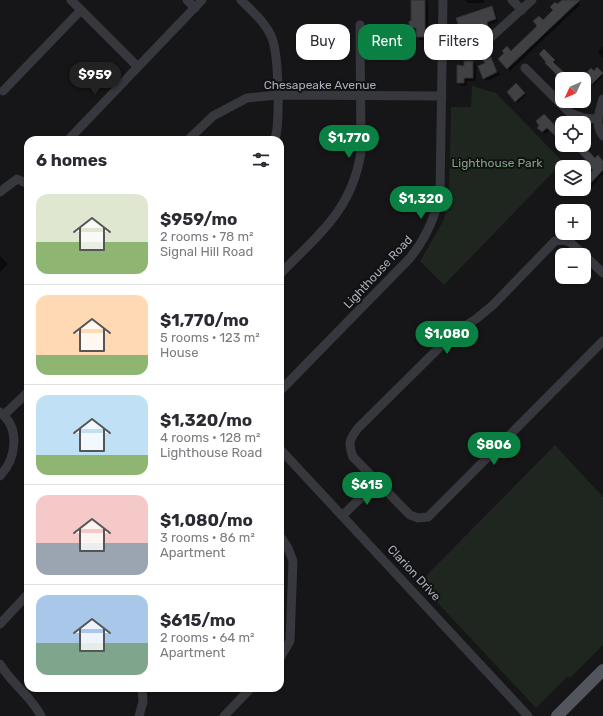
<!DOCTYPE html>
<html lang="en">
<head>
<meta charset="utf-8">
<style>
  :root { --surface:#fff; --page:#f7f7f7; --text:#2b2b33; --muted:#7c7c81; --line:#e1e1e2; --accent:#0b8043 }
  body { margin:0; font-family:Rubik,sans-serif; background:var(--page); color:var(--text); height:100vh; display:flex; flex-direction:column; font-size:15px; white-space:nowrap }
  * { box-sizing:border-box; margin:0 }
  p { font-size:13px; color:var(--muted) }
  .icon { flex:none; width:22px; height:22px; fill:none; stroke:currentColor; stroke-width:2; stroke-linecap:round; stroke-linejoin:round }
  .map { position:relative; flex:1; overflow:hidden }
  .details { position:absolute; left:24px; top:136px; width:260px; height:556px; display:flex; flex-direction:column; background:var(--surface); border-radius:12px; box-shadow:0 1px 3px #0004 }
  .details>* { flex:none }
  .top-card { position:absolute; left:296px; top:24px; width:247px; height:36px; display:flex; gap:8px }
  .needle { width:26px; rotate:226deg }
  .fabs { position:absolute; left:555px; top:72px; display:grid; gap:8px }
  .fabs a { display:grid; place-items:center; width:36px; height:36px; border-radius:8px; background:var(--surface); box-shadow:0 1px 3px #0004; font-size:20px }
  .price { position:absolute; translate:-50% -34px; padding:0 9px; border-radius:14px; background:var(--accent); color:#fff; font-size:13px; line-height:26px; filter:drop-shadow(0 1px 2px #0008) }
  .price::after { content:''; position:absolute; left:50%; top:24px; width:12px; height:9px; margin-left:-6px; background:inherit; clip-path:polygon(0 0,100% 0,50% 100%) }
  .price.active { background:#222; color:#fff }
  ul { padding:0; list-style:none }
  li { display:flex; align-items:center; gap:12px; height:100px; padding:0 12px }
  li+li { border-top:1px solid var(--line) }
  li span { display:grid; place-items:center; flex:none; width:112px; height:80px; border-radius:12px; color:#555 }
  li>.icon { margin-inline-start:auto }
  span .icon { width:48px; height:48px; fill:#fffc; stroke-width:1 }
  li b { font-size:17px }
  h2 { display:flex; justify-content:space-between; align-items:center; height:48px; padding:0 12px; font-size:17px }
  .pill { padding:0 14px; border-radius:12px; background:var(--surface); box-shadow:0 1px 3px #0004; font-size:14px; line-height:36px }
  .pill.active { background:var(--accent); color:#fff }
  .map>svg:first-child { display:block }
  .green { fill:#1e261f }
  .shadow { fill:#0007 }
  .building { fill:#404145; stroke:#303034 }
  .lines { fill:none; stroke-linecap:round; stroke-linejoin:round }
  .minor { stroke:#37383d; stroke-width:9 }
  .major { stroke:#53555c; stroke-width:12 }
  .labels { text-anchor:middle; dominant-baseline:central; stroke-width:4; stroke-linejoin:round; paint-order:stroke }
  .street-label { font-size:12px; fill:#a8adb8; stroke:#111113 }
  .park-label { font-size:12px; fill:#7fa381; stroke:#111113 }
</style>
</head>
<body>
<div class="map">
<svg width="603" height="716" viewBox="0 0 603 716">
  <rect width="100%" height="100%" fill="#161618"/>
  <g class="green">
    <polygon points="472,86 496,93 563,162 444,285 420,261 444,220 449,196 451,107 471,107"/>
    <polygon points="555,445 603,497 603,645 570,678 568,676 536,708 419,583"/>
  </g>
  <g class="shadow">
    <polygon points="412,0 427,0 428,3 428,40 420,40 417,37 417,31 413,31 410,28 412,22"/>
    <polygon points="465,0 484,0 484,3 468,3"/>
    <polygon points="564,0 575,0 580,5 510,71 499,59 511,53"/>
    <polygon points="492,8 495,11 498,22 489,25 491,29 473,35 469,31 464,33 461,30 457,19"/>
    <polygon points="603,47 603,59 598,51"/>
    <polygon points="544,50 556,62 554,64 570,79 562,79 562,82 555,76 557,74"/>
    <polygon points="490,58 500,75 487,81 484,78 486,64"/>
    <polygon points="473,62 476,65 476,81 467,81 467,86 461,86 458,83 465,67"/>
    <polygon points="597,69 603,76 594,85 588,79"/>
    <polygon points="516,85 526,95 518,103 508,92"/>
    <polygon points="584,92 588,96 584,102 582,101 584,101"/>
    <polygon points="544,115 562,133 562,141 550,130 545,134 539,128"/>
    <polygon points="566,145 573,145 569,148"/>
    <polygon points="578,145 581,145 595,159 603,162 603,174 591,188 584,180 595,170"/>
    <polygon points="0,256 8,264 0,272"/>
  </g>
  <g class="building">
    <polygon points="411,0 425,0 425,37 416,37 416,28 409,28 409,21 411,21"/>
    <polygon points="562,0 580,0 507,69 498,59 504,53 502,51 507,46 511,51 537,26 533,21 539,16 543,20 553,10 550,7 555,2 557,4"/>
    <polygon points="492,6 496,19 487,22 488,26 469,32 467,28 460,30 456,18"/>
    <polygon points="544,49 555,60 553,62 571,79 561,79 545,63 546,62 539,54"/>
    <polygon points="491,57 497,72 483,79 478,66 485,63 483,60"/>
    <polygon points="464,61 473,61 473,78 464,78 464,83 457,83 457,65 464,66"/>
    <polygon points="597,67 603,73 592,84 586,79 590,75 587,72 591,68 594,71"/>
    <polygon points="516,83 525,93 515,102 507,92"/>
    <polygon points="544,114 562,133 562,142 547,128 542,132 537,128 539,126 536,121"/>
    <polygon points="572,145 583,145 595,158 598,155 603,161 603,170 588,186 584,182 584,179 593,170 588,165 589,163"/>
  </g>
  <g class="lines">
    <g class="minor">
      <polyline points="71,0 137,66"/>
      <polyline points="187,0 195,8"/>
      <path d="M241,0C252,11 266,23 272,38C279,57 280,121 275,140"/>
      <polyline points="512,0 522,10"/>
      <polyline points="443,45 474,45 489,39 532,0"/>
      <polyline points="525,68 570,113 583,118 597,119"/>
      <polyline points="3,91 81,10"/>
      <path d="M603,99C599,113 594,123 603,136"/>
      <polyline points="68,140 202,0"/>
      <polyline points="188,140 213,116 247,98 278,95 442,96"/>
      <polyline points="0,192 17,179 28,184"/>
      <path d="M603,273L570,242L563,240L555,241L493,305L476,319L454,333L358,428C349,440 348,443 353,457L410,515L418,518L428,517L603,341"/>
      <path d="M280,274C319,234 352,210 361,152L360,25"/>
      <path d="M280,391L410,258C426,238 435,218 440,194L443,0"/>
      <path d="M0,412C21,428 16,459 0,476"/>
      <polyline points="4,415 28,392"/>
      <polyline points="280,449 528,716"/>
      <polyline points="343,515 377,482"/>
      <polyline points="280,536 288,548 293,561 290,641 280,658"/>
      <polyline points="0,624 28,594"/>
      <path d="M0,664C11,683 31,696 41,716"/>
      <polyline points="139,716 143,702 142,688"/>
      <polyline points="224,716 251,688"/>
    </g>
    <polyline class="major" points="557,716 603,670"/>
  </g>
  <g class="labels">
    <g class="street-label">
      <text x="320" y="85">Chesapeake Avenue</text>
      <text transform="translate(378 272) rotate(-47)">Lighthouse Road</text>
      <text transform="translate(414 573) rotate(47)">Clarion Drive</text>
    </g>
    <g class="park-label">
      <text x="497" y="163">Lighthouse Park</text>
    </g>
  </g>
</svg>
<div class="fabs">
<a><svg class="needle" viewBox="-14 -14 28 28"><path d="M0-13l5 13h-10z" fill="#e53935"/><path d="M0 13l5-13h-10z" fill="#7c7c81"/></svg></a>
<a><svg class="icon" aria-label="locate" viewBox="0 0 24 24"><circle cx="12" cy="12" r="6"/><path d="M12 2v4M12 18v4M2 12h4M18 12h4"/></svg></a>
<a><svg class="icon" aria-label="layers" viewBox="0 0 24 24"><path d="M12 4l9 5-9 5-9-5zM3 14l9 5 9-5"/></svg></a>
<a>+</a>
<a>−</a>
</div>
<b class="price active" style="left:95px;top:96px">$959</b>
<b class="price" style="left:349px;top:159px">$1,770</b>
<b class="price" style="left:421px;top:220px">$1,320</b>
<b class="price" style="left:447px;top:355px">$1,080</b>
<b class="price" style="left:494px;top:466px">$806</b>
<b class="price" style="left:367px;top:506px">$615</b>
<div class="top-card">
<a class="pill">Buy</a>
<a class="pill active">Rent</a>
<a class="pill">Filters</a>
</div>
<section class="details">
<h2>6 homes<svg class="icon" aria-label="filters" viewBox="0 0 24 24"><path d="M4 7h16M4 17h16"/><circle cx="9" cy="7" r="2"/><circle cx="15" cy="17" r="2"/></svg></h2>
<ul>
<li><span style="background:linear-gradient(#dfe7d0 60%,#8fb573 0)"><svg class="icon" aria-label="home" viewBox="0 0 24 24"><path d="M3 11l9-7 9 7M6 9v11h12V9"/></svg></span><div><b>$959/mo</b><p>2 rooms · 78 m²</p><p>Signal Hill Road</p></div></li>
<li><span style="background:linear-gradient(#ffd9b3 75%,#8fb573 0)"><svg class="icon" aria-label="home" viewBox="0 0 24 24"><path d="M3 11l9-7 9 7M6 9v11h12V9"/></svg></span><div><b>$1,770/mo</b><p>5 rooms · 123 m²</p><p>House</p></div></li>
<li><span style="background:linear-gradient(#bfe0f5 75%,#8fb573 0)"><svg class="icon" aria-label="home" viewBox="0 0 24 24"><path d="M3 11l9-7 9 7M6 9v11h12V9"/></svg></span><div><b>$1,320/mo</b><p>4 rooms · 128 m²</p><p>Lighthouse Road</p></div></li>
<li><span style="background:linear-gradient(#f6c9c9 60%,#9aa5b1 0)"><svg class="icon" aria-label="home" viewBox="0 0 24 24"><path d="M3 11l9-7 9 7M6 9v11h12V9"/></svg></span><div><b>$1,080/mo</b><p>3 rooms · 86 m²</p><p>Apartment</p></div></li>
<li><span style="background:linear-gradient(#a9c7e8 60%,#7fa58c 0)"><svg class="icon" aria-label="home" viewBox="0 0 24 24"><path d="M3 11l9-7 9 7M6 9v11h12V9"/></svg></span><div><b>$615/mo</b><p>2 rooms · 64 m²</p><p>Apartment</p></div></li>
</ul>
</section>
</div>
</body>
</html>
